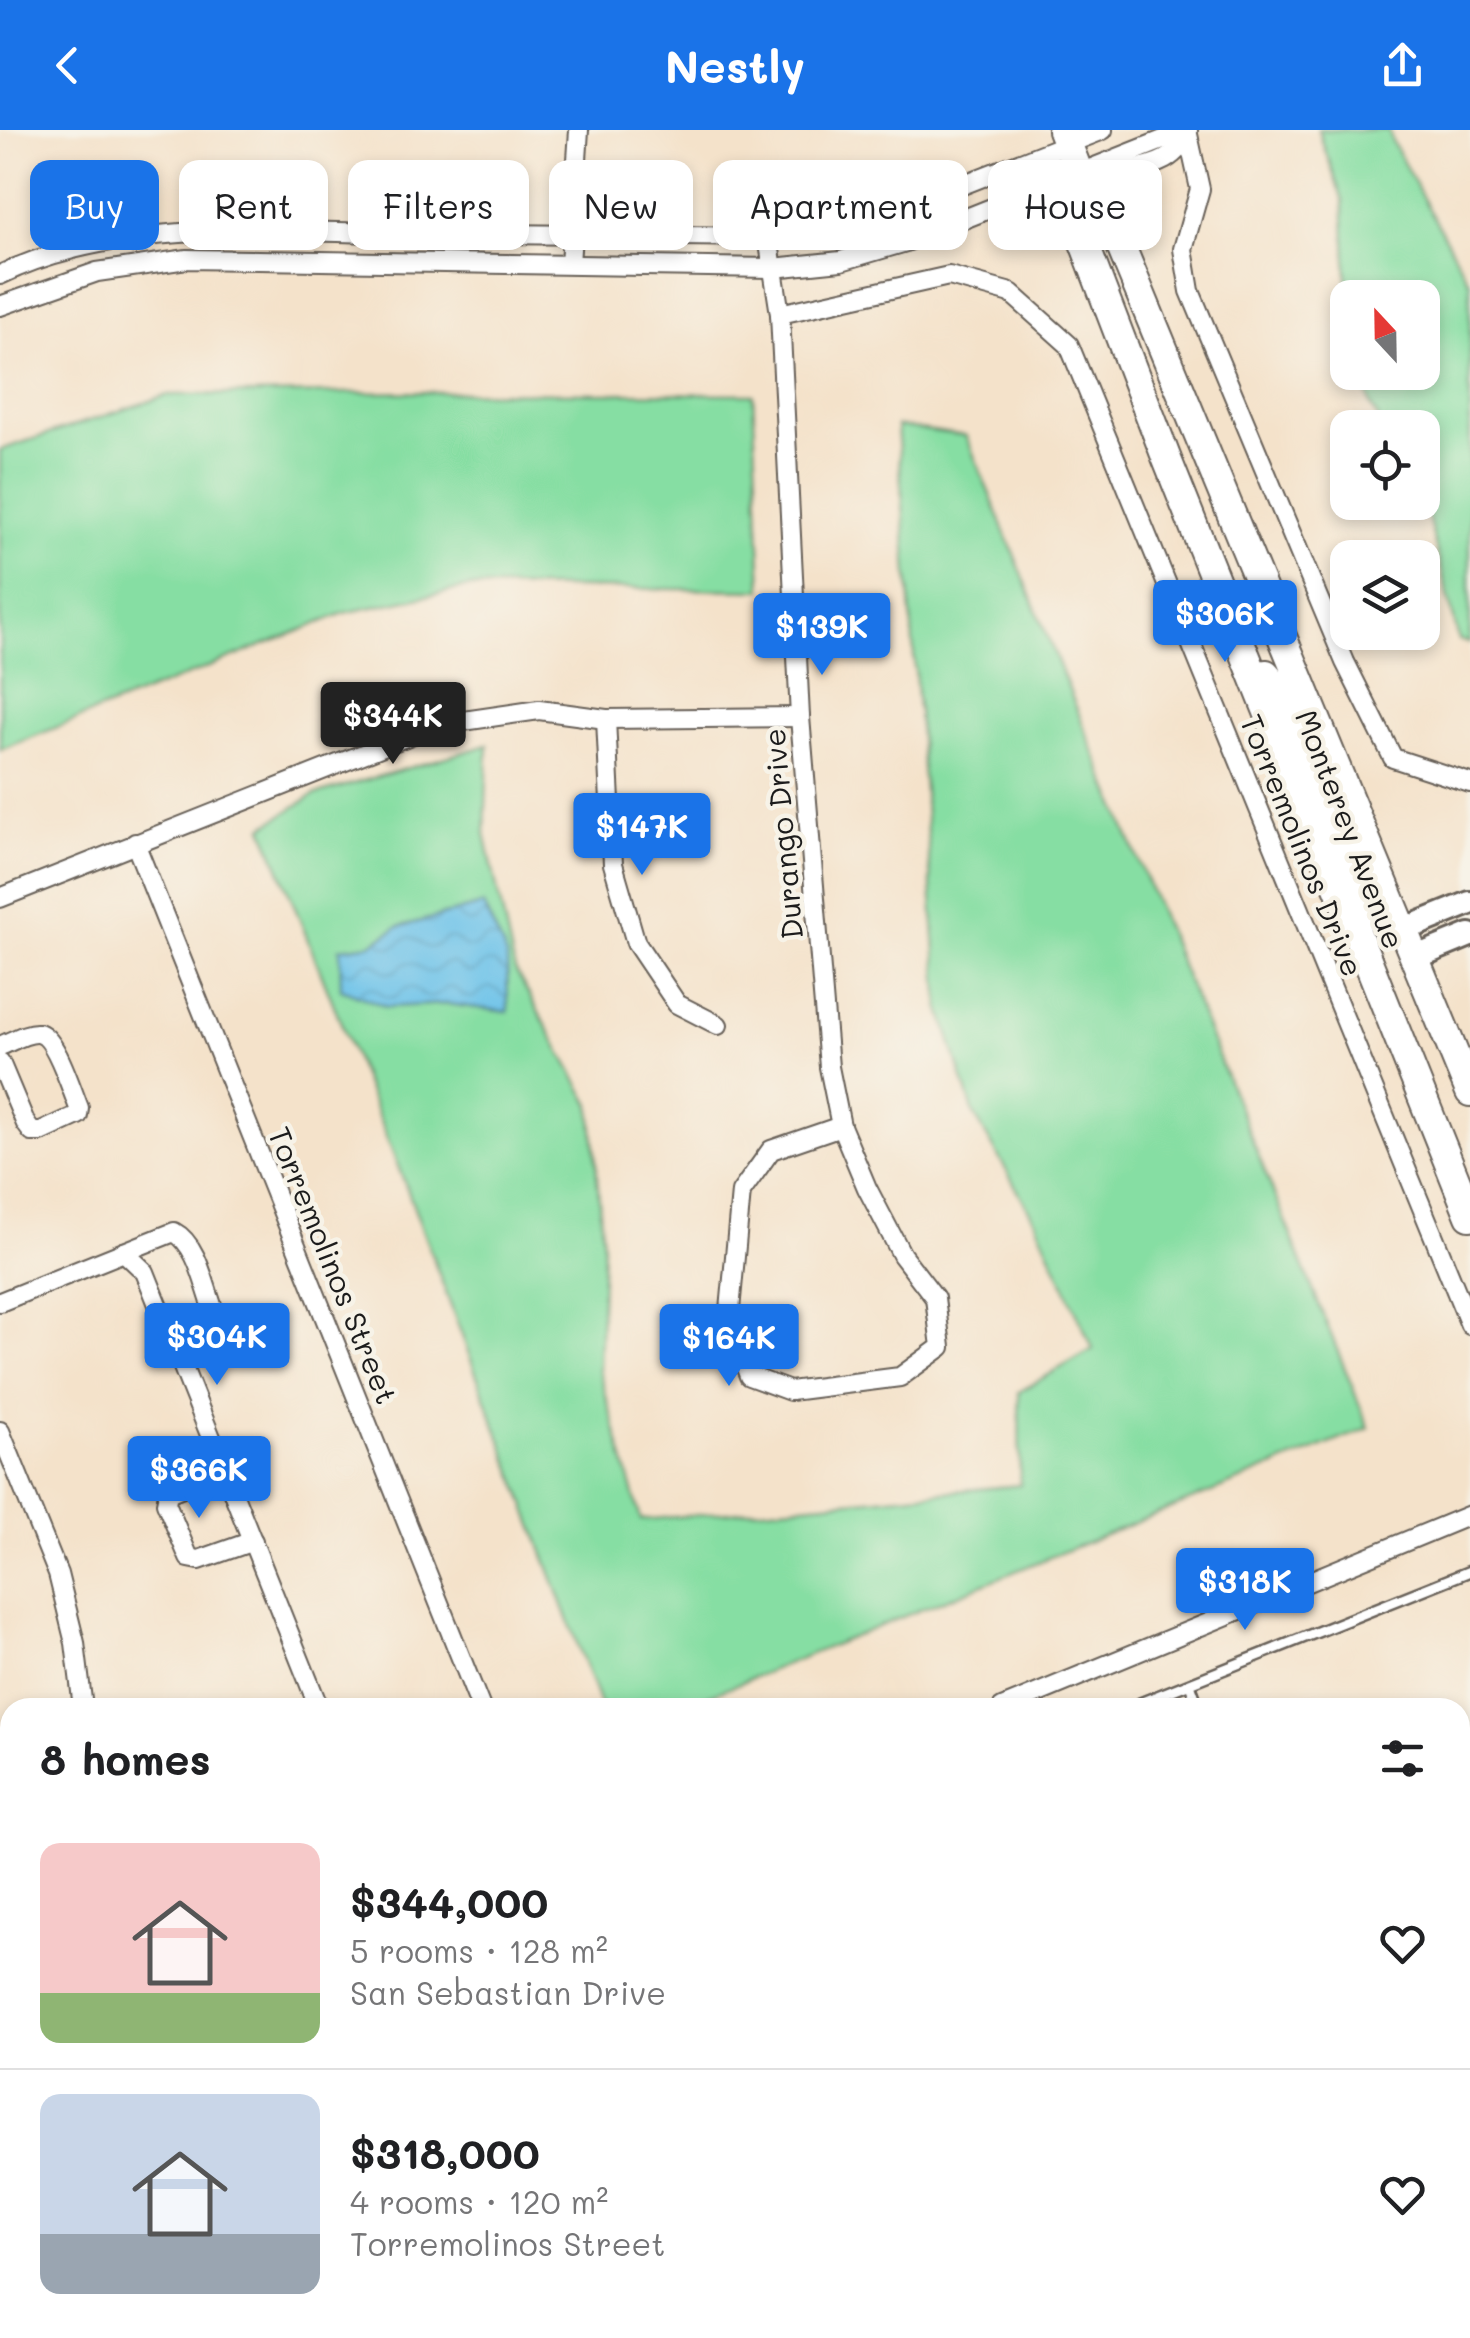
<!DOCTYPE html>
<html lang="en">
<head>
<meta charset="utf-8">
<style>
  :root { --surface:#fff; --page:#f6f6f6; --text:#202124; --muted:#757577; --line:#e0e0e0; --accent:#1a73e8 }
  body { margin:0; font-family:Mali,sans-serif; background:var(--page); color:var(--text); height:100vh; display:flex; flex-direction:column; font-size:38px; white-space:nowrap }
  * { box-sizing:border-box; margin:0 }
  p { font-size:32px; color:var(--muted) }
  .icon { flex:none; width:55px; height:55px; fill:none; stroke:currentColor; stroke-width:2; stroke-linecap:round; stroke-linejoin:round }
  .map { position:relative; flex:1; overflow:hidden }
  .panel { position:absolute; left:0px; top:1568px; width:1470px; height:642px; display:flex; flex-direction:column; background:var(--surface); border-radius:30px 30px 0 0; box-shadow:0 5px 15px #0003 }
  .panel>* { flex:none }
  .hud { position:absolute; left:30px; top:30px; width:1410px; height:90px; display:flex; gap:20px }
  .needle { width:65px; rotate:338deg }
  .fabs { position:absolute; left:1330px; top:150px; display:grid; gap:20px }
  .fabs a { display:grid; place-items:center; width:110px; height:110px; border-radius:20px; background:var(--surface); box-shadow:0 5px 15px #0003; font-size:50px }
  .price { position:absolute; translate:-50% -85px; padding:0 22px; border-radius:10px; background:var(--accent); color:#fff; font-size:32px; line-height:65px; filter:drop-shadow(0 2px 5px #0008) }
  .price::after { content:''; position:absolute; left:50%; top:60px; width:30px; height:22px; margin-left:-15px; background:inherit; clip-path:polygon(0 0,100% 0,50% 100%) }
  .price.selected { background:#222; color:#fff }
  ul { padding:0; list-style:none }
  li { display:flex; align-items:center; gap:30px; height:250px; padding:0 40px }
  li+li { border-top:2px solid var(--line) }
  li span { display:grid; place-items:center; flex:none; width:280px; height:200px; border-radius:20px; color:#555 }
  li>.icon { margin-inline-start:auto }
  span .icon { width:120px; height:120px; fill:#fffc; stroke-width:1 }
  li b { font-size:42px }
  h2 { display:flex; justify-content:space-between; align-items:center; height:120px; padding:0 40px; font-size:42px }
  .pill { padding:0 35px; border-radius:20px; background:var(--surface); box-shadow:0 5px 15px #0003; font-size:35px; line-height:90px }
  .pill.selected { background:var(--accent); color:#fff }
  header { display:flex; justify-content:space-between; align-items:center; height:130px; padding:0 40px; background:var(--accent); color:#fff; font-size:45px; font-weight:800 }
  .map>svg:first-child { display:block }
  .green { fill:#86dea3; stroke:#517d60; stroke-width:2.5 }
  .water { fill:url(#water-waves); stroke:#446f82; stroke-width:2.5 }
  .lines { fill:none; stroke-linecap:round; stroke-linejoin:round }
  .service-casing { stroke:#686159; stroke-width:14 }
  .minor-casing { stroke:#686159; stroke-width:22 }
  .tertiary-casing { stroke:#686159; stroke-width:28 }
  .primary-casing { stroke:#686159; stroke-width:32 }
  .path { stroke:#686159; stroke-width:4; stroke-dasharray:8 8; stroke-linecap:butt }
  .service { stroke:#fff; stroke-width:9 }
  .minor { stroke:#fff; stroke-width:18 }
  .tertiary { stroke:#fff; stroke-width:22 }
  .primary { stroke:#fff; stroke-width:28 }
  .labels { text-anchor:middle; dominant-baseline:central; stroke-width:9; stroke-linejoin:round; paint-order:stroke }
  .street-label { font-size:30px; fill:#1c1c1c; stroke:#f7f3e8 }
</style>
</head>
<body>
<header><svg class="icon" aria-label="back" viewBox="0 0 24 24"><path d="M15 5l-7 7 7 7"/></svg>Nestly<svg class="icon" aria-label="share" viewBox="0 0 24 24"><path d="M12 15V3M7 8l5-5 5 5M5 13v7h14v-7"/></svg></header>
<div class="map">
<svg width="1470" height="2208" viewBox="0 0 1470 2208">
  <defs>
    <pattern id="water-waves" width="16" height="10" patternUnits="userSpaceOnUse" patternTransform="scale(2.5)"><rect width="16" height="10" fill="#6cc2e9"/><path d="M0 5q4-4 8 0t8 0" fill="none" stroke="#5da6c7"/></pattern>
  </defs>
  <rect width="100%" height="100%" fill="#f7f3e8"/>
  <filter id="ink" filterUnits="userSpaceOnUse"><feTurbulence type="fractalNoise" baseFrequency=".01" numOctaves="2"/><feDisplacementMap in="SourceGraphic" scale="20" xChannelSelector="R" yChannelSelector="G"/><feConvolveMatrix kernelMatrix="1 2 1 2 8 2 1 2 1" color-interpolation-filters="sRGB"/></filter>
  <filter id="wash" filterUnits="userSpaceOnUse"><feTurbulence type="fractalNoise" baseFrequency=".0048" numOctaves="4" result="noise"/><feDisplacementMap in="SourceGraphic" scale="40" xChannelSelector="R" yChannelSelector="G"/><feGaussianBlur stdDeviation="2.25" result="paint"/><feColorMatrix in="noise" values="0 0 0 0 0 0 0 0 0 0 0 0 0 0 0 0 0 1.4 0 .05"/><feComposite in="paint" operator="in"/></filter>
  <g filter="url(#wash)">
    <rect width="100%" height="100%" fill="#f4e2ca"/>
    <g class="green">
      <polygon points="1318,0 1389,0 1392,12 1470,153 1470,513 1459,510 1423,367 1422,298 1383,297 1370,274 1363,243 1422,242 1422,168 1348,167 1343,71"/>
      <polygon points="437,262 753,264 762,460 470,457 344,483 0,620 0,320 168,265"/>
      <polygon points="897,296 966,306 1369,1298 680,1577 601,1577 407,1059 263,697 314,665 488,615 485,704 515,840 591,975 603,1116 599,1241 641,1390 1020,1355 1019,1262 1093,1219 1036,1092 974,984 940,877"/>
    </g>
    <polygon class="water" points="483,775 507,826 508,882 447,874 387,877 341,859 340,818 371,814 398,797"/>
  </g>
  <g filter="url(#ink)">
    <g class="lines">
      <g class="service-casing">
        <g id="service">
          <polyline points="1190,1554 1199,1578"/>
          <polyline points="1140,1573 1470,1441"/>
          <polyline points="1460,1629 1470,1624"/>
          <polyline points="1460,1690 1470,1686"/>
          <polyline points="1460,1945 1470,1970"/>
        </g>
      </g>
      <g class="minor-casing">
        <g id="minor">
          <polyline points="1187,0 1200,59 1183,119 1190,161 1345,532 1393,628 1470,653"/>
          <path d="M1118,29L1128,40C1155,36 1180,29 1187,0"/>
          <polyline points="768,107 780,184 800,587 829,937 841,996"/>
          <polyline points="570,134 579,0"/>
          <path d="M0,145C117,88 270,102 396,103C520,104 644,105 768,107L834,100L870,91L1103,0"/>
          <polyline points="0,176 97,142 187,129 773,138 841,131 906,112 1188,0"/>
          <polyline points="780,184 949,146 1011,163 1069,215 1470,1195"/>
          <polyline points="606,589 613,734 636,813 677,874 718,895"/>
          <polyline points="135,713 481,1578"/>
          <polyline points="0,768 436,595 539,580 606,589 800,587"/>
          <path d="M0,916C11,912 26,902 38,903C55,905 72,961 79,978L78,985L41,1002H32L26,994L0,932"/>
          <polygon points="841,996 867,1058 902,1125 935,1168 941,1217 900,1247 790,1261 749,1246 729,1191 741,1062 771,1020"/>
          <path d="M124,1122L174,1102C197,1114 204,1154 213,1178L212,1187L171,1206"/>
          <polyline points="0,1172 124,1122 145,1142 319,1578"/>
          <polyline points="0,1301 58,1444 75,1513 83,1578"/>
          <polyline points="224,1340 168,1363 166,1373 189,1428 199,1430 253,1411"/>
          <polyline points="1002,1578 1470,1385"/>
          <polyline points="0,1977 10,1957"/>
          <polyline points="1460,2022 1470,2017"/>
          <polyline points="0,2033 10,2040"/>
          <polyline points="196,2200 199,2208"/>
          <polyline points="221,2200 224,2208"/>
          <polyline points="875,2200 878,2208"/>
          <polyline points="897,2200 901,2208"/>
          <polyline points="1096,2200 1097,2208"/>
          <polyline points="516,2208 535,2200"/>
          <polyline points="940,2208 961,2200"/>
          <polyline points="1275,2208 1275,2200"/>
        </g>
      </g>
      <g class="tertiary-casing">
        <g id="tertiary">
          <polyline points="1403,800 1470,773"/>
          <polyline points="1414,828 1470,805"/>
        </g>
      </g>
      <g class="primary-casing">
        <g id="primary">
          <polyline points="1062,0 1084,56 1101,68 1470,962"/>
          <polyline points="1084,56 1071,79 1166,327 1470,1086"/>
          <polyline points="1266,544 1281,562 1303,604 1377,786"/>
        </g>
      </g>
      <g class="path">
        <polyline points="1460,2045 1470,2041"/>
        <polyline points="1012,2208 1040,2200"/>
      </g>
      <use href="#service" class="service"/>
      <use href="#minor" class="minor"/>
      <use href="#tertiary" class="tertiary"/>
      <use href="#primary" class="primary"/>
    </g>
  </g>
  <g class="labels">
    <g class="street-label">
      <text transform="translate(1351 699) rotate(69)">Monterey Avenue</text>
      <text transform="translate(782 704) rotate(-95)">Durango Drive</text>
      <text transform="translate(1303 715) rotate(68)">Torremolinos Drive</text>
      <text transform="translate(334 1135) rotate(68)">Torremolinos Street</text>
    </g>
  </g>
</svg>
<div class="fabs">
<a><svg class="needle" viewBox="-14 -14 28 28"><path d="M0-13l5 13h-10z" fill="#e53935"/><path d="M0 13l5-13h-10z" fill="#757577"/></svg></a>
<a><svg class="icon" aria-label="locate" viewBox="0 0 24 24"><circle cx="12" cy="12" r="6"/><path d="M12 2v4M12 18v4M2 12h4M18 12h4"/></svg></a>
<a><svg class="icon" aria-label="layers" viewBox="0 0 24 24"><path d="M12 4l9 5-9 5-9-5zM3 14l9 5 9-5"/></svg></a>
</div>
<b class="price" style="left:1225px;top:535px">$306K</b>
<b class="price" style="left:822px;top:548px">$139K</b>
<b class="price selected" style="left:393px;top:637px">$344K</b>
<b class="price" style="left:642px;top:748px">$147K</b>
<b class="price" style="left:217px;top:1258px">$304K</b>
<b class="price" style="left:729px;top:1259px">$164K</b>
<b class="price" style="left:199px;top:1391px">$366K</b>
<b class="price" style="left:1245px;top:1503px">$318K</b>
<div class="hud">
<a class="pill selected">Buy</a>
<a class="pill">Rent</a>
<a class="pill">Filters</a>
<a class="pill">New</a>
<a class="pill">Apartment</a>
<a class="pill">House</a>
</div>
<section class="panel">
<h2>8 homes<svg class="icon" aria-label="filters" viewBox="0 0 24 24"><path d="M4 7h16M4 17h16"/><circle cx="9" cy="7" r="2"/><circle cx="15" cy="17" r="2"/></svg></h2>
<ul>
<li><span style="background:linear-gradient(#f6c9c9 75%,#8fb573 0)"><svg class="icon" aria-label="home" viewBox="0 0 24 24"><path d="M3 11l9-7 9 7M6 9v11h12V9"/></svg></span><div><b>$344,000</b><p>5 rooms · 128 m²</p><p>San Sebastian Drive</p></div><svg class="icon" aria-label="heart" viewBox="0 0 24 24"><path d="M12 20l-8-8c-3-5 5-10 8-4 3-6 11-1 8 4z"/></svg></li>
<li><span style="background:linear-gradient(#c9d6e8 70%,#9aa5b1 0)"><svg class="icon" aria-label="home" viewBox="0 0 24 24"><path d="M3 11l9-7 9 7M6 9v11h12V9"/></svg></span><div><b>$318,000</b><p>4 rooms · 120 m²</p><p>Torremolinos Street</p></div><svg class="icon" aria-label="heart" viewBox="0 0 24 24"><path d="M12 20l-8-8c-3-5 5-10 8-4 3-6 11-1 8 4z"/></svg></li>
</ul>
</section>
</div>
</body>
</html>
